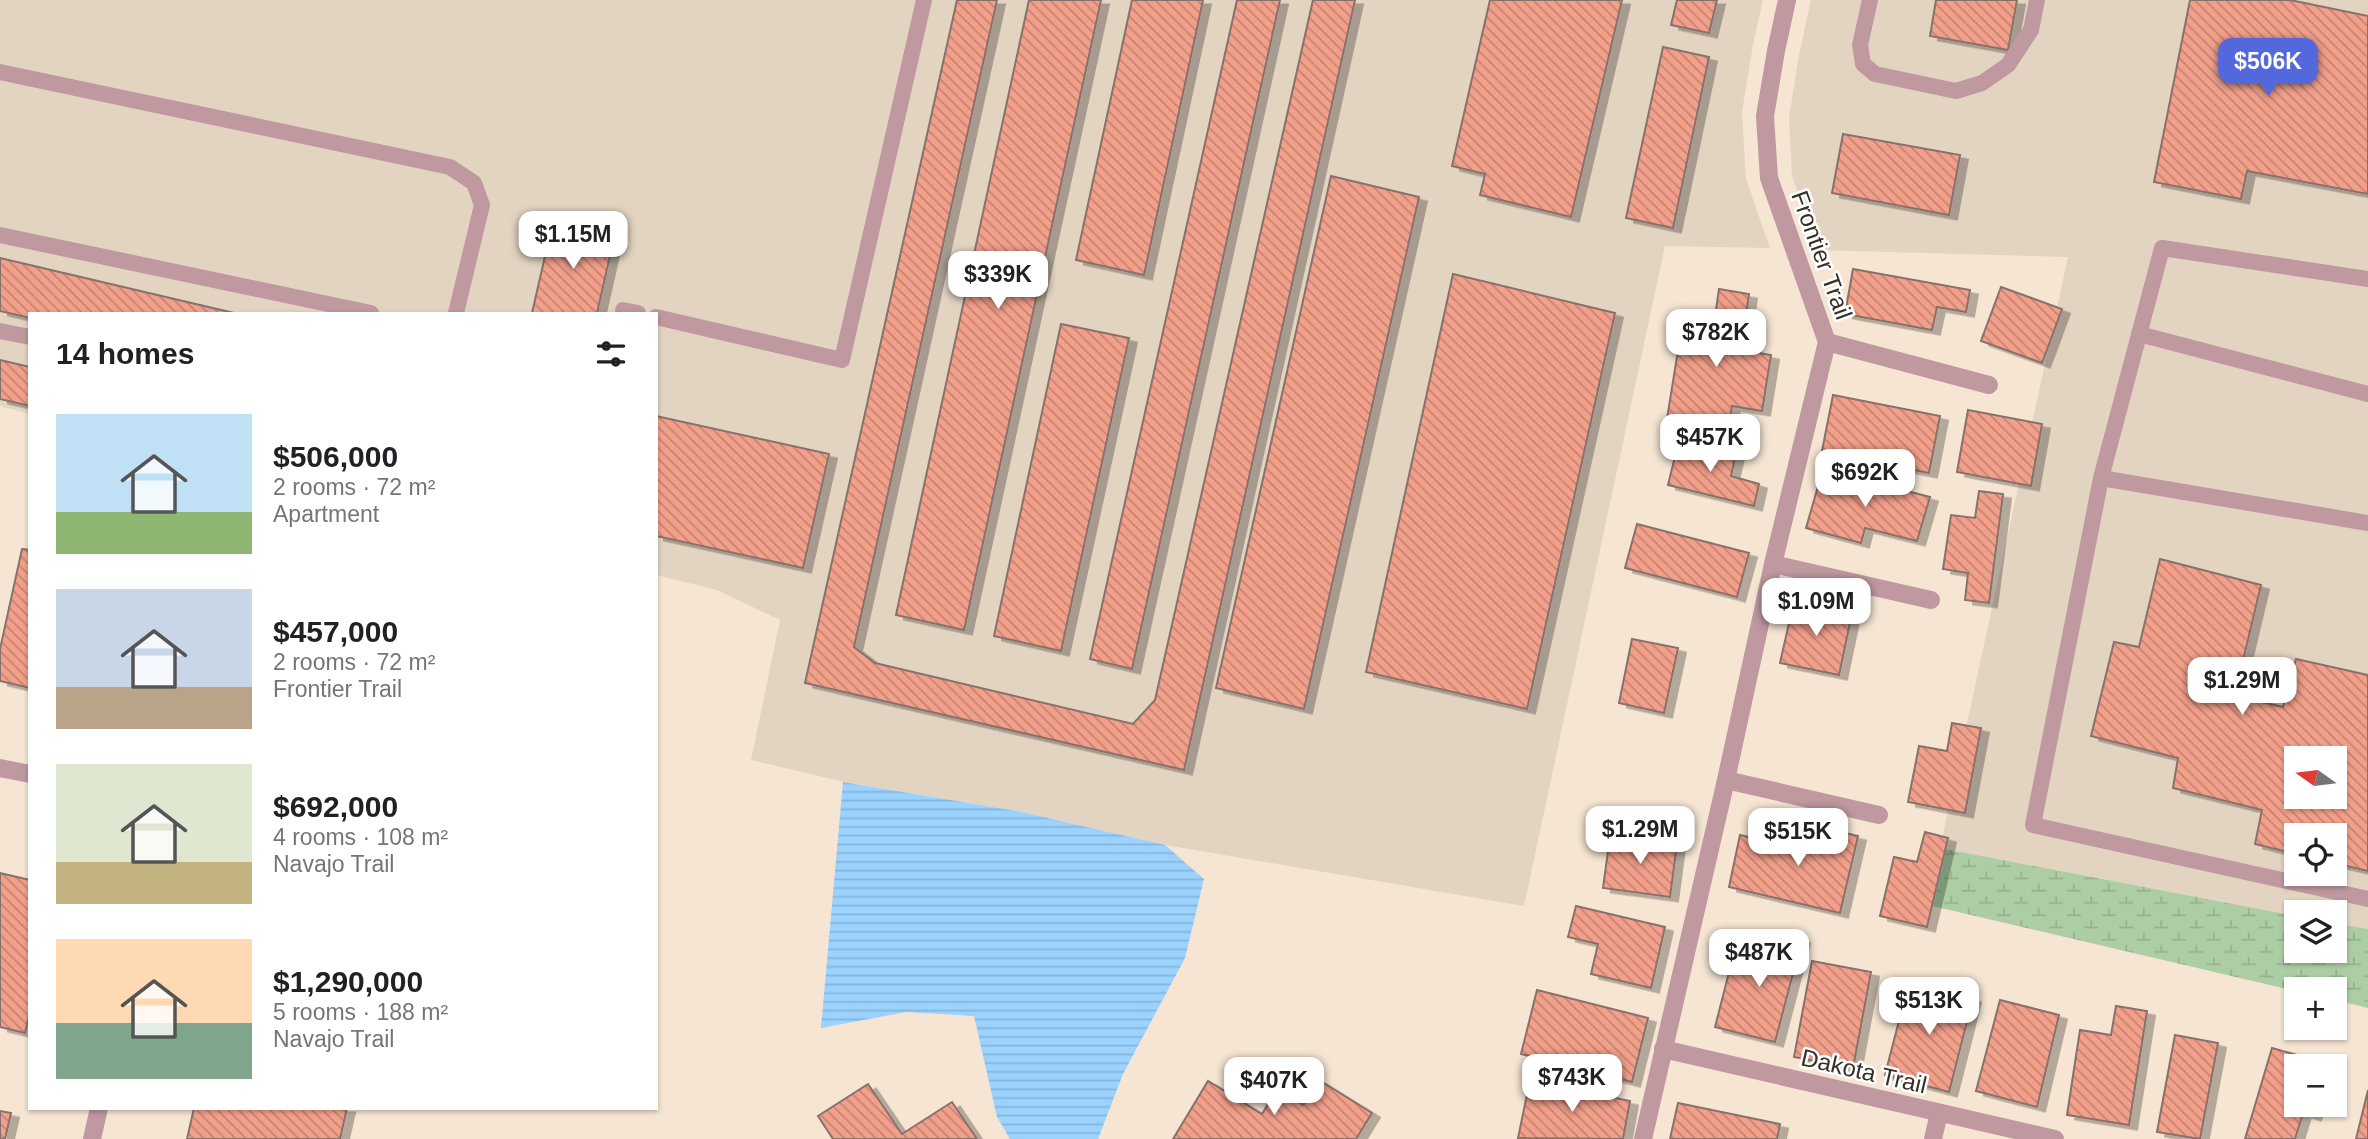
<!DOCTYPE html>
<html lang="en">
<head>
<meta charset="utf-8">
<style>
  :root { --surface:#fff; --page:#f6f6f6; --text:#202124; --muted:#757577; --accent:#5468de }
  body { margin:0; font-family:Helvetica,sans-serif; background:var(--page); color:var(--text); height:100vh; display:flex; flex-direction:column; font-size:26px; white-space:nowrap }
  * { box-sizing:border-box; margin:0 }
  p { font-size:23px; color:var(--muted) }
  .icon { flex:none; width:38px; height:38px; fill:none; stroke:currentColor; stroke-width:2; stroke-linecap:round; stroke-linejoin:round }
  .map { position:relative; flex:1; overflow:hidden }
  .drawer { position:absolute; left:28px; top:312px; width:630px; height:798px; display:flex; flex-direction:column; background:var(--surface); border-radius:0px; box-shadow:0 2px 5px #0004 }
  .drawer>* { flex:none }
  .needle { width:46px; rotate:284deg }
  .buttons { position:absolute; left:2284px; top:746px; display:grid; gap:14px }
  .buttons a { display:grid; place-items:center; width:63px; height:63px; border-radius:0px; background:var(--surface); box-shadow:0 2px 5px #0004; font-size:35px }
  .price { position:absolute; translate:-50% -60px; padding:0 16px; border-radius:14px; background:#fff; color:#222; font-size:23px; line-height:46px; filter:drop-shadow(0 2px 4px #0008) }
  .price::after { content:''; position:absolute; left:50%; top:42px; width:21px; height:16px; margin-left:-10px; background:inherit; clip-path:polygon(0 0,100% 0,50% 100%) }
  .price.selected { background:var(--accent); color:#fff }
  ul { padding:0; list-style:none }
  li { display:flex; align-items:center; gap:21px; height:175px; padding:0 28px }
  li span { display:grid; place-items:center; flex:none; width:196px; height:140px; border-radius:0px; color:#555 }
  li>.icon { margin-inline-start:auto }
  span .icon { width:84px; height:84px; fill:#fffc; stroke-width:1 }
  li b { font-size:30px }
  h2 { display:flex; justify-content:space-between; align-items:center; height:84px; padding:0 28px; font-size:30px }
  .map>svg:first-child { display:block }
  .commercial { fill:#e3d4c2; fill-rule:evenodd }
  .wetland { fill:url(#wetland-marsh) }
  .water { fill:url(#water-rules) }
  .building { fill:url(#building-back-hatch); stroke:#88716b; stroke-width:2; fill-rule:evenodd; filter:url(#shadow) }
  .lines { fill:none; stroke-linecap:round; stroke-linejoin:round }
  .lane { stroke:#bf98a0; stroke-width:16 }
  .street { stroke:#bf98a0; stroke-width:18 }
  .labels { text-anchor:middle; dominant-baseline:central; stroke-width:5; stroke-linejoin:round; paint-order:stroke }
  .street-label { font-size:24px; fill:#362f28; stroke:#fff }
</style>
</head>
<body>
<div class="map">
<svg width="2368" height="1139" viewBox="0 0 2368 1139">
  <defs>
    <pattern id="wetland-marsh" width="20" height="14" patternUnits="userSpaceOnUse" patternTransform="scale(1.75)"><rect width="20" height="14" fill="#adcea5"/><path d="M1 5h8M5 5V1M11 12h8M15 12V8" fill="none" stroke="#95b18e"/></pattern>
    <pattern id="water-rules" width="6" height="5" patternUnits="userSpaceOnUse" patternTransform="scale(1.75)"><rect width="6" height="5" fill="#9bd2fe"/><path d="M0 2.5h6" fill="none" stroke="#86b5da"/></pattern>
    <pattern id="building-back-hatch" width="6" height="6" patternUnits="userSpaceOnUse" patternTransform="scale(1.75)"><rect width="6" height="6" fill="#f3a08b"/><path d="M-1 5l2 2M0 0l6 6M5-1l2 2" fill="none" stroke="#c68372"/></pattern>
    <filter id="shadow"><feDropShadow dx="8" dy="4.5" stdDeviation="0" flood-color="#0004"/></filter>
  </defs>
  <rect width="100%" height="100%" fill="#f5e5d2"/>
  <g class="commercial">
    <polygon points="0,0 1763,0 1753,45 1742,112 1746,179 1770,248 1665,246 1524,906 1165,845 1022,812 844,782 751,760 780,620 717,590 656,575 656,313 30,313 30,414 0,406"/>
    <path d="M1811,0H2368V929L2335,923L2334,912H2296V916L1940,848L2068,257L1818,250L1792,176L1789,118L1799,55ZM2296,758H2334V796H2296ZM2296,835H2334V873H2296Z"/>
  </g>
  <polygon class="wetland" points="1940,848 2296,916 2296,950 2334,950 2335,923 2368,929 2368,1008 2335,1000 2334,989 2296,989 2296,991 1928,905"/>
  <polygon class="water" points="843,782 1022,812 1165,845 1204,879 1185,958 1123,1074 1098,1139 1010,1139 997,1117 974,1016 906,1012 821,1028"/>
  <g class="building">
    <polygon points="957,0 997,0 854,647 875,663 1133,724 1155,700 1313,0 1355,0 1184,770 805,683"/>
    <polygon points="1029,0 1101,0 964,630 896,615"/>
    <polygon points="1132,0 1203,0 1144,275 1076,260"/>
    <polygon points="1237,0 1280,0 1132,669 1090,659"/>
    <polygon points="1490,0 1622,0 1571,217 1480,195 1485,174 1452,166"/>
    <polygon points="1677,0 1717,0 1709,33 1671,25"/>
    <polygon points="1936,0 2017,0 2008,50 1930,36"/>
    <polygon points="2190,0 2290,0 2368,16 2368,194 2247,171 2241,199 2154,182"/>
    <polygon points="1663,47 1709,57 1673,228 1626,218"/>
    <polygon points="1843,134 1960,155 1949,215 1832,193"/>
    <polygon points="1331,176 1419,197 1304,709 1216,688"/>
    <polygon points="553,221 614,238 597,313 532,313"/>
    <polygon points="0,258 234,313 30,313 30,318 0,311"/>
    <polygon points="1853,269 1970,290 1966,312 1937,307 1932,330 1845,314"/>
    <polygon points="1453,274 1615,313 1527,709 1366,672"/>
    <polygon points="2001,287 2062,309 2042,363 1981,341"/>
    <polygon points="1719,289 1749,294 1741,350 1771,355 1762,411 1732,406 1727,434 1666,425 1684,313 1715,317"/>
    <polygon points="1061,324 1129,338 1061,651 994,636"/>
    <polygon points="0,360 30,367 30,406 0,399"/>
    <polygon points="1833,395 1940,416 1929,473 1822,451"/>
    <polygon points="1968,410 2042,424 2031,486 1957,472"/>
    <polygon points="656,416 829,454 803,568 656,536"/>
    <polygon points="1679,440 1736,454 1731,476 1759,484 1754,506 1668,485"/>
    <polygon points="1823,469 1930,497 1917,541 1865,528 1861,543 1806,528"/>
    <polygon points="1979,491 2003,494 1989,603 1965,600 1968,573 1943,569 1951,515 1975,518"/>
    <polygon points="1637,524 1749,553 1737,597 1625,568"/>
    <polygon points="22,549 30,550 30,688 0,681 0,649"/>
    <path d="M2160,559L2261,585L2240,673L2211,667L2207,689L2283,707L2296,659L2368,675V871L2334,863V835H2296V854L2255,844L2262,810L2173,788L2178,758L2091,736L2114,642L2139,647ZM2296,758H2334V796H2296Z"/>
    <polygon points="1794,601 1852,613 1839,675 1780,663"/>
    <polygon points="1632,639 1678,648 1664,713 1619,703"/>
    <polygon points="1952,723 1981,728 1965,813 1908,802 1919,746 1947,751"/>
    <polygon points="1803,823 1858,836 1840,913 1729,887 1740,835 1796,848"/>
    <polygon points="1925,832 1948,838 1927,927 1880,916 1894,857 1917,862"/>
    <polygon points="1610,836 1677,844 1670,897 1603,888"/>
    <polygon points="0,873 30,880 30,1011 25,1033 0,1027"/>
    <polygon points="1576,906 1665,927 1651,988 1591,974 1598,944 1568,937"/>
    <polygon points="1772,931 1802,939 1775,1042 1715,1027 1735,949 1765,957"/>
    <polygon points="1812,961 1871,972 1853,1068 1794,1057"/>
    <polygon points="1909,982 1973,998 1949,1092 1885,1075"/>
    <polygon points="1537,990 1648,1018 1632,1082 1521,1054"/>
    <polygon points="2000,1000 2059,1015 2037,1107 1976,1091"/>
    <polygon points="2116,1006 2147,1011 2129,1125 2067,1115 2080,1030 2111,1035"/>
    <polygon points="2175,1035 2218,1043 2200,1139 2157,1132"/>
    <polygon points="2272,1048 2329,1064 2296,1066 2296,1104 2317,1104 2313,1116 2303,1113 2295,1139 2245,1139"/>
    <polygon points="1319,1080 1372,1113 1356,1139 1173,1139 1208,1081 1262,1114 1277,1089 1303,1105"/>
    <polygon points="1530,1080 1630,1101 1623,1139 1518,1138"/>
    <polygon points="868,1084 902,1134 952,1102 977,1139 833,1139 818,1116"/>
    <polygon points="2368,1090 2368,1139 2356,1139"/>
    <polygon points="1678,1103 1780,1124 1777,1139 1670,1139"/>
    <polygon points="194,1108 347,1108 340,1139 187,1139"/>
    <polygon points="0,1111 11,1113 5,1139 0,1139"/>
  </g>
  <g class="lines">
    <g class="lane">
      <polyline points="1870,0 1860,45 1863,64 1875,74 1956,91 1982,83 2008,65 2031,30 2037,0"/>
      <polyline points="0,72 450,167 474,183 482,205 456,313"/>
      <polyline points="0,235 371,313"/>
      <polyline points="2368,279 2162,248 2101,478 2368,523"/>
      <polyline points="623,310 638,313"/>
      <polyline points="656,317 842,360 924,0"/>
      <polyline points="0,331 30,337"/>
      <polyline points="2139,334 2368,394"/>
      <polyline points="2101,478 2033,825 2368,899"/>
    </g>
    <g class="street">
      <polyline points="1827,342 1989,385"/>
      <polyline points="1773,564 1931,600"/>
      <polyline points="0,768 30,774"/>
      <polyline points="1726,780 1879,815"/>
      <polyline points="1663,1049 2055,1139"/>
      <polyline points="92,1139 99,1108"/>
      <polyline points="1643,1139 1726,780 1773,564 1827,342 1769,178 1765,116 1776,51 1787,0"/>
      <polyline points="1933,1139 1939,1113"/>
    </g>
  </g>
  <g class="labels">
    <g class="street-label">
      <text transform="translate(1822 255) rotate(70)">Frontier Trail</text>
      <text transform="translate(1864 1071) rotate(13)">Dakota Trail</text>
    </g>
  </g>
</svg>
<div class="buttons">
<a><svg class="needle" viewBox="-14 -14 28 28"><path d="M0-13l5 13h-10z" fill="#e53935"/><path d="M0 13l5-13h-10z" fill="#757577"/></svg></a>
<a><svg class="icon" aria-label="locate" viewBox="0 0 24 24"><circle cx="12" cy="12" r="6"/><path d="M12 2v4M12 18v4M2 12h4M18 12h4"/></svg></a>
<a><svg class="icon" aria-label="layers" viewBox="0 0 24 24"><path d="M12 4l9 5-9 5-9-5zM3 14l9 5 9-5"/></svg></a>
<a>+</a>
<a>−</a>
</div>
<b class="price selected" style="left:2268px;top:98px">$506K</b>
<b class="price" style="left:573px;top:271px">$1.15M</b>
<b class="price" style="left:998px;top:311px">$339K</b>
<b class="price" style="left:1716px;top:369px">$782K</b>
<b class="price" style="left:1710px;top:474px">$457K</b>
<b class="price" style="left:1865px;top:509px">$692K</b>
<b class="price" style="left:1816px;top:638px">$1.09M</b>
<b class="price" style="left:2242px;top:717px">$1.29M</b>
<b class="price" style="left:1640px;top:866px">$1.29M</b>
<b class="price" style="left:1798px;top:868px">$515K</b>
<b class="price" style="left:1759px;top:989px">$487K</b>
<b class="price" style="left:1929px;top:1037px">$513K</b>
<b class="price" style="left:1572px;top:1114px">$743K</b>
<b class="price" style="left:1274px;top:1117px">$407K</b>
<section class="drawer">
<h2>14 homes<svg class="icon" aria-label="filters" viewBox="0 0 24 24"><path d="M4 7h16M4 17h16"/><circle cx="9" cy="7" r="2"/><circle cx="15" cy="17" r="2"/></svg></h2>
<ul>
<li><span style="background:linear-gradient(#bfe0f5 70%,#8fb573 0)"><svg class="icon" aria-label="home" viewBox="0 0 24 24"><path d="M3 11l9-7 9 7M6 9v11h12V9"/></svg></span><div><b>$506,000</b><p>2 rooms · 72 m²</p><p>Apartment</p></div></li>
<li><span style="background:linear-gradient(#c9d6e8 70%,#b9a48a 0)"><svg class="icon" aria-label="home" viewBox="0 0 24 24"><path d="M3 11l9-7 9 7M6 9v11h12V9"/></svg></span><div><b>$457,000</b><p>2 rooms · 72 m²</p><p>Frontier Trail</p></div></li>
<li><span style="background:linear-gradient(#dfe7d0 70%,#c2b280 0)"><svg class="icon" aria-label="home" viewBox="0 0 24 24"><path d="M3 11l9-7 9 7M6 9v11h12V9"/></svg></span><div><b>$692,000</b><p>4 rooms · 108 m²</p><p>Navajo Trail</p></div></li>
<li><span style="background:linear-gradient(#ffd9b3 60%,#7fa58c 0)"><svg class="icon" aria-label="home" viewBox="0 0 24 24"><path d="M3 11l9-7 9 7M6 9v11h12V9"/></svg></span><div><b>$1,290,000</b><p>5 rooms · 188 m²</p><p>Navajo Trail</p></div></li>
</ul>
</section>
</div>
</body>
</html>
